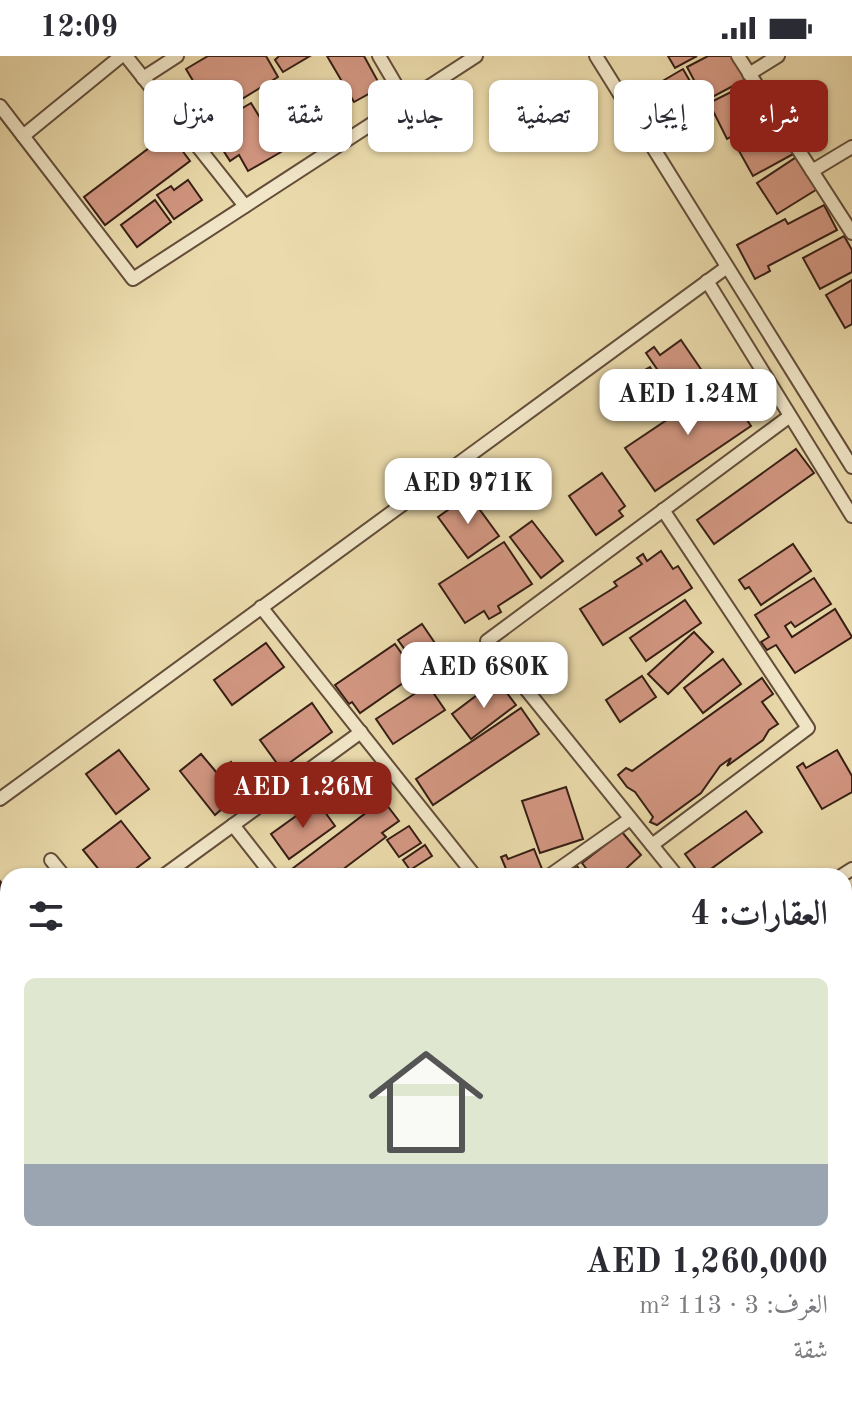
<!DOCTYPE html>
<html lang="ar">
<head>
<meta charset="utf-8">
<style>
  :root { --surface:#fff; --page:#f2f2f3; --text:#2b2b33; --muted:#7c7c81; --accent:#8f2418 }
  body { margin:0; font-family:"Old Standard TT",Amiri,serif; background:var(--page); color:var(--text); direction:rtl; height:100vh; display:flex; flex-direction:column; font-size:30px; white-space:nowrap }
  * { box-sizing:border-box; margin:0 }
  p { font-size:26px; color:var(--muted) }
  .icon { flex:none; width:44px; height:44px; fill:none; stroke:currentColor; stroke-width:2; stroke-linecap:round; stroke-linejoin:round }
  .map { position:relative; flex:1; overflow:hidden; direction:ltr }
  .panel { position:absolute; left:0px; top:812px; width:852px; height:536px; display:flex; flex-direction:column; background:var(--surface); border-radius:24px 24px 0 0; box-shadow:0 2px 6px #0004; direction:rtl }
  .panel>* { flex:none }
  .guide { position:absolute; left:24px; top:24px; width:804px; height:72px; direction:rtl; display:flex; gap:16px }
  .price { position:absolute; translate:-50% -68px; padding:0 18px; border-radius:16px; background:#fff; color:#222; font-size:26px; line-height:52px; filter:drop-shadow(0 2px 4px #0008) }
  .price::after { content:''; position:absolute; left:50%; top:48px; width:24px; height:18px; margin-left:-12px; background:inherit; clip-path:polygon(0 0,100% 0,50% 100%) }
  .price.selected { background:var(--accent); color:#fff }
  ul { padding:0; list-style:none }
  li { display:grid; align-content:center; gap:16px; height:424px; padding:0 24px }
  li span { display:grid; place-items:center; height:248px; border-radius:12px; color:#555 }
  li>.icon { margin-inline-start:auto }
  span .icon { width:144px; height:144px; fill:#fffc; stroke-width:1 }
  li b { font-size:34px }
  h2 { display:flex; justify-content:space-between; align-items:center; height:96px; padding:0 24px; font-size:34px }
  .tag { padding:0 28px; border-radius:12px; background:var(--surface); box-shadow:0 2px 6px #0004; font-size:28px; line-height:72px }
  .tag.selected { background:var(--accent); color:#fff }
  .status { display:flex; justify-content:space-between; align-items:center; height:56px; padding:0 40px; background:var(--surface); direction:ltr }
  .status svg { height:22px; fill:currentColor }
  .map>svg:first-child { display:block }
  .building { fill:#d39782; stroke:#361e14; stroke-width:2 }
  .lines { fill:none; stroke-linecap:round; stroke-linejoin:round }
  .street-casing { stroke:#634d3a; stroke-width:16 }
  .street { stroke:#f2e8c9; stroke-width:12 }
</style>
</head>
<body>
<div class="status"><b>12:09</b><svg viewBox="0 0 49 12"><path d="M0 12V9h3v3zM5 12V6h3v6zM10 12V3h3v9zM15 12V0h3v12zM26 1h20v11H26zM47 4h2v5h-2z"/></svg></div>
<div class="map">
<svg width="852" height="1348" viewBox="0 0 852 1348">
  <rect width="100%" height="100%" fill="#ebdbac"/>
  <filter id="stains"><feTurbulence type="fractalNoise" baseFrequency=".0025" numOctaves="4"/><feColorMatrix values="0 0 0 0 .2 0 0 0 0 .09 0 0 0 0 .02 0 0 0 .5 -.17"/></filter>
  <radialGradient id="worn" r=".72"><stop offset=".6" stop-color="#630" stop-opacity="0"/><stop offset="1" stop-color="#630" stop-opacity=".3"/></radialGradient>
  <g class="building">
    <polygon points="208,0 266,0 278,21 214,60 186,13"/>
    <polygon points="279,0 310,0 283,16 275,4"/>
    <polygon points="327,0 364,0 381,31 354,46"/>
    <polygon points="668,0 697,0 675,12"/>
    <polygon points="708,0 736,0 748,22 705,45 687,11"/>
    <polygon points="683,13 703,48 662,71 642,37"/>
    <polygon points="753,25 772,60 727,83 709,47"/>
    <polygon points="251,47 281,96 248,115 239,99 230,105 223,94 231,89 217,67"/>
    <polygon points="775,64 795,97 753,120 734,86"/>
    <polygon points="169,77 190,105 105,169 84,141"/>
    <polygon points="798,100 819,132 777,158 757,127"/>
    <polygon points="188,124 202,144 174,163 157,139 171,130 174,134"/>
    <polygon points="155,144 171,166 137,191 121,169"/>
    <polygon points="824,149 837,174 768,210 770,215 755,223 737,189 785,163 788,168"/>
    <polygon points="844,180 852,194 852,216 820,233 803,202"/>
    <polygon points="852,224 852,268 845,272 826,239"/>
    <polygon points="681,284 709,325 679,345 646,297 654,291 660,299"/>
    <polygon points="650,311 660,329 643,339 632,321"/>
    <polygon points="722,327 751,370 655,435 625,392"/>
    <polygon points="796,393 814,417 714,488 697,464"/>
    <polygon points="602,417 625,450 619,455 623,460 596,479 569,440"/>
    <polygon points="469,439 499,480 468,502 438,461"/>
    <polygon points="532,465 563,505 541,522 510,481"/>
    <polygon points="504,486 532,528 498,550 501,556 489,563 484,555 465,567 439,528"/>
    <polygon points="793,488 811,515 761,549 749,531 745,533 739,524"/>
    <polygon points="661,495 673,513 678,510 692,532 603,589 580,553 617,530 614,526 642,508 637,502 643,498 647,505"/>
    <polygon points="814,522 831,548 795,571 791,566 785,570 792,581 835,553 852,581 795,617 776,589 767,594 761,586 769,581 755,559"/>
    <polygon points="685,544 701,567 646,605 630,582"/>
    <polygon points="422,568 439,593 416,609 398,584"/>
    <polygon points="694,576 713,596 668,638 648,618"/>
    <polygon points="266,587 284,611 232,649 214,624"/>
    <polygon points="395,588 416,618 360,657 352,646 349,648 335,629"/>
    <polygon points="723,603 741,628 703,657 684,632"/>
    <polygon points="642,620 656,641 620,666 606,644"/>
    <polygon points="762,622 773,638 762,646 778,668 769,674 763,684 727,710 731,702 720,710 701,737 657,769 650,766 653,761 635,736 627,731 618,719 626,712 632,715"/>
    <polygon points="497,624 516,649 471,683 452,658"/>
    <polygon points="428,629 445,654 393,688 376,663"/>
    <polygon points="312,647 332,676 281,713 260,684"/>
    <polygon points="521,652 539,678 433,749 416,723"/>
    <polygon points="119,694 149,733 116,758 86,718"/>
    <polygon points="837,694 852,720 852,736 822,753 797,711 803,707 806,712"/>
    <polygon points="201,698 217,717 231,706 249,729 215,759 180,715"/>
    <polygon points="566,731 583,783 540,797 522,745"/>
    <polygon points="383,744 399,765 382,777 386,781 334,820 284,819"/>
    <polygon points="317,745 335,770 289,803 271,778"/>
    <polygon points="746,755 762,776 701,820 685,798"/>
    <polygon points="121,765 150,802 126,820 104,820 83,794"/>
    <polygon points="409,770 421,787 399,801 387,784"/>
    <polygon points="622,776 641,799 618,820 592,820 582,807"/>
    <polygon points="425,789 432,800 410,814 403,804"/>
    <polygon points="534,793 542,813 524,820 509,820 501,801 506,799 508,803"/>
    <polygon points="577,810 584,820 561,820"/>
    <polygon points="0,825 8,835 0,842"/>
    <polygon points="8,846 8,871 0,859 0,851"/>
    <polygon points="8,890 8,929 0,936 0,897"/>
    <polygon points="8,935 8,964 0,953 0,941"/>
    <polygon points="852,942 852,982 844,988 844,948"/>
    <polygon points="0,1012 8,1023 8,1035 0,1040"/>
    <polygon points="0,1069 8,1079 8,1107 0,1113"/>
    <polygon points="386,1340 468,1340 458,1348 375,1348"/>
  </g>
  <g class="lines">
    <g class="street-casing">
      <g id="street">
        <polyline points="126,0 245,150"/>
        <polyline points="379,0 406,46"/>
        <polyline points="596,0 852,411"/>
        <polyline points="738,0 852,177"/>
        <polyline points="749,18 778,0"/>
        <polyline points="143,22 177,0"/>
        <polyline points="0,50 133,223 476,0"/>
        <polyline points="23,80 121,0"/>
        <polyline points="812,115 852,91"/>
        <polyline points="707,225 852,460"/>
        <polyline points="261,551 475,820"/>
        <polyline points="0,743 727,211"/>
        <polyline points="233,769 273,820"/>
        <polyline points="652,789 808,672 663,454"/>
        <polyline points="51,804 64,820"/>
        <polyline points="163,820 361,676"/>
        <polyline points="549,820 630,763"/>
        <polyline points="677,820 487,585 790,360"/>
        <polyline points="841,820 852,813"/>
        <polyline points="0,990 8,1000"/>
        <polyline points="844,1027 852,1036"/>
        <polyline points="0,1137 8,1131"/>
        <polyline points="844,1186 852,1181"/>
        <polyline points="844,1193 852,1204"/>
        <polyline points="340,1348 351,1340"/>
        <polyline points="498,1348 500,1340"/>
      </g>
    </g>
    <use href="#street" class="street"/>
  </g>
  <rect width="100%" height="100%" filter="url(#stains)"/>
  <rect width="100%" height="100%" fill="url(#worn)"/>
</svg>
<b class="price" style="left:688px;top:381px">AED 1.24M</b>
<b class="price" style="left:468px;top:470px">AED 971K</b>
<b class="price" style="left:484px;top:654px">AED 680K</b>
<b class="price selected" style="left:303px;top:774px">AED 1.26M</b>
<div class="guide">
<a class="tag selected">شراء</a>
<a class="tag">إيجار</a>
<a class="tag">تصفية</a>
<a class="tag">جديد</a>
<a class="tag">شقة</a>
<a class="tag">منزل</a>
</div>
<section class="panel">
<h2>العقارات: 4<svg class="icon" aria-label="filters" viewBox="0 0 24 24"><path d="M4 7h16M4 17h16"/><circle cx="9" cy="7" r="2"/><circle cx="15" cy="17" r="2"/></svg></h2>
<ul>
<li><span style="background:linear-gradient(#dfe7d0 75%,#9aa5b1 0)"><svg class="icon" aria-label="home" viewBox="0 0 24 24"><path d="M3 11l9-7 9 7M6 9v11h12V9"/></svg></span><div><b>AED 1,260,000</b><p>الغرف: 3 · 113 m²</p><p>شقة</p></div></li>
</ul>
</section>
</div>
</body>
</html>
